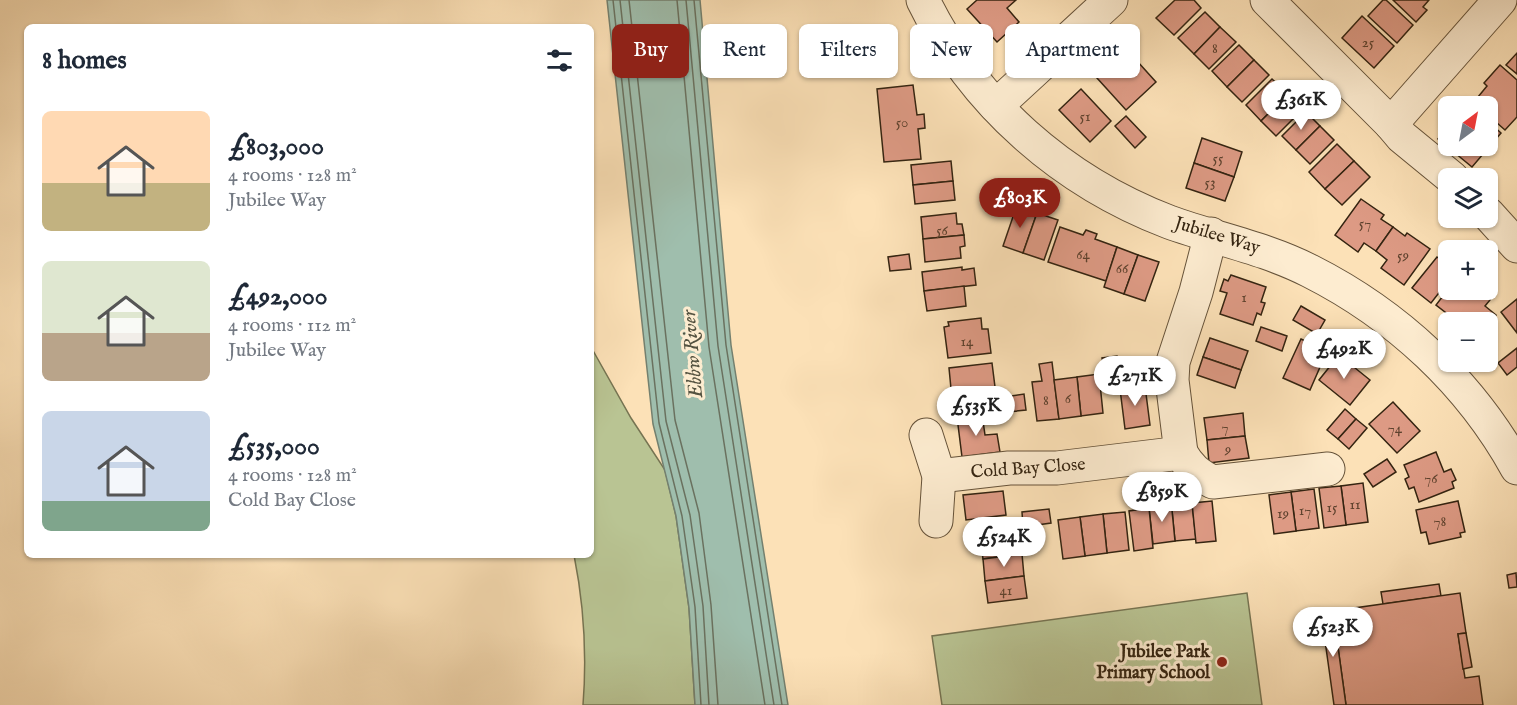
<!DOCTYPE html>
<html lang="en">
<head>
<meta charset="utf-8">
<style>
  :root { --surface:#fff; --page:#f2f2f3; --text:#1f2937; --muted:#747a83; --accent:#8f2418 }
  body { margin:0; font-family:"IM FELL English",serif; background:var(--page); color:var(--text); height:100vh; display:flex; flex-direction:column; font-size:22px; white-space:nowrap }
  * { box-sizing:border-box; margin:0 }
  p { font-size:20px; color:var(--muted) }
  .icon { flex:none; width:33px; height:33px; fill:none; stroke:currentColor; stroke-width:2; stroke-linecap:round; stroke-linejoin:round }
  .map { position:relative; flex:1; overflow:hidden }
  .drawer { position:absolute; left:24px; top:24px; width:570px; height:534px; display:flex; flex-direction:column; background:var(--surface); border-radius:9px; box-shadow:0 2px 4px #0004 }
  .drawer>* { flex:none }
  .hud { position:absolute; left:612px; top:24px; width:570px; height:54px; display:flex; gap:12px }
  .needle { width:39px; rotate:32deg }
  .controls { position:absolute; left:1438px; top:96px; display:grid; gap:12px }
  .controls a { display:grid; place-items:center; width:60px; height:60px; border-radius:9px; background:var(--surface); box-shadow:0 2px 4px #0004; font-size:30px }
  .price { position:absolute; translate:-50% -51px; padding:0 14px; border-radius:21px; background:#fff; color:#222; font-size:20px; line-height:39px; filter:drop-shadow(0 2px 3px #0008) }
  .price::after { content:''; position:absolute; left:50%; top:36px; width:18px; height:14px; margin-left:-9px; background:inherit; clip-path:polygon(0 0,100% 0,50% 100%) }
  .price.active { background:var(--accent); color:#fff }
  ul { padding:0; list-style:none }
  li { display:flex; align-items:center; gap:18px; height:150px; padding:0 18px }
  li span { display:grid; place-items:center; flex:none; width:168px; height:120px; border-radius:9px; color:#555 }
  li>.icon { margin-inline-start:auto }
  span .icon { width:72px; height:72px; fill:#fffc; stroke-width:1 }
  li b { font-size:26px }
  h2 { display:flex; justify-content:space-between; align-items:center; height:72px; padding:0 18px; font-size:26px }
  .pill { padding:0 21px; border-radius:9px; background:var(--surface); box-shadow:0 2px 4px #0004; font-size:21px; line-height:54px }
  .pill.active { background:var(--accent); color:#fff }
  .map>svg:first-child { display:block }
  .green { fill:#b9c493; stroke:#767452; stroke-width:1.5 }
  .water { fill:#9fbead; stroke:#74806f; stroke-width:1.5 }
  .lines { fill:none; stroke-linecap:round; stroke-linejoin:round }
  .shore { stroke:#6a715f; stroke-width:1.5 }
  .building { fill:#dd9a84; stroke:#342411; stroke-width:1.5 }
  .minor-casing { stroke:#66533a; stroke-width:35 }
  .minor { stroke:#fdecd0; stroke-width:33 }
  .poi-dot { fill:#8f2418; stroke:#fdecd0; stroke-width:2 }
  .labels { text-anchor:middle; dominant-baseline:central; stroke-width:6; stroke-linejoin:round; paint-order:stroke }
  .number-label { font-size:15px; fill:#5e422e }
  .street-label { font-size:18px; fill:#342411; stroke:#fdecd0 }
  .poi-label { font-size:18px; font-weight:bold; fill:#342411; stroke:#fdecd0; text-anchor:end }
  .water-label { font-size:20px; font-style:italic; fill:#545240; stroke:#fdecd0 }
</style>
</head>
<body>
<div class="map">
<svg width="1517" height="705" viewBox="0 0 1517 705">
  <rect width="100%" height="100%" fill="#fce1b7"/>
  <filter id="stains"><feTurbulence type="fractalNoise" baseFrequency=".00333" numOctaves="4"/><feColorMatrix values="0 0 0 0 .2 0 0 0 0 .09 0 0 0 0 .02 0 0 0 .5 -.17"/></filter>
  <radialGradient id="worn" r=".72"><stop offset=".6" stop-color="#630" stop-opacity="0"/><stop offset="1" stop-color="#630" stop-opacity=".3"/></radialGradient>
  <g class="green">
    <path d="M591,347L631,418L665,470L676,516L689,608L695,705H583C587,654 584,605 574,555H591Z"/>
    <polygon points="1247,593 1262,705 942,705 932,636"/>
  </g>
  <polygon class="water" points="607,0 700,0 731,345 788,705 695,705 689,608 676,516 653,424"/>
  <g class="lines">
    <g class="shore">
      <polyline points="613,0 659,423 682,516 695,607 701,705"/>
      <polyline points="620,0 666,421 690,515 703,606 709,705"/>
      <polyline points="629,0 675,420 699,513 711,605 718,705"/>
      <polyline points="677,0 709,347 765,705"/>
      <polyline points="686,0 718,346 774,705"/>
      <polyline points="694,0 726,345 782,705"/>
    </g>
  </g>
  <g class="building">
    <polygon points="977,0 1016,0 1007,8 1019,22 997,42 967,9"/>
    <polygon points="1175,0 1194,0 1201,8 1174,35 1156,18"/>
    <polygon points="1383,0 1386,0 1413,25 1397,43 1368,16"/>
    <polygon points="1393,0 1429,0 1423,7 1427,10 1416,22"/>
    <polygon points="1205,12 1220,27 1194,54 1178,38"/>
    <polygon points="1362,16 1394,46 1374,68 1342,38"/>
    <polygon points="1220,27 1236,42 1209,69 1194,54"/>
    <polygon points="1239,45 1254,60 1227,87 1212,71"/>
    <polygon points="1128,51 1156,82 1126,110 1097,78"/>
    <polygon points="1517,53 1517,74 1506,65"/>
    <polygon points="1254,60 1269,75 1242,102 1227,87"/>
    <polygon points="1500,65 1517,80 1517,117 1505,130 1488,115 1488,106 1478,106 1473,103 1487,86 1484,83"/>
    <polygon points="1272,79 1288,94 1261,121 1246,105"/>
    <polygon points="913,85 917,115 924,114 925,128 918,129 921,159 884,162 877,89"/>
    <polygon points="1081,89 1111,121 1090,142 1059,110"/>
    <polygon points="1288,94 1303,109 1276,136 1261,121"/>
    <polygon points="1306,112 1320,126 1296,150 1282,136"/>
    <polygon points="1126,116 1146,137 1135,148 1115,126"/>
    <polygon points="1488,121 1501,133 1472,167 1438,139 1449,125 1449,146 1488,146"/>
    <polygon points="1320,126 1334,140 1310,164 1296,150"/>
    <polygon points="1202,138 1242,152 1234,177 1194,163"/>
    <polygon points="1337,144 1354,161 1325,189 1309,172"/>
    <polygon points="951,161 953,181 913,185 911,165"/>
    <polygon points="1354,161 1370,177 1342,205 1325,189"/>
    <polygon points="1194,163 1234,177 1225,201 1186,188"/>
    <polygon points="953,181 955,200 915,204 913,185"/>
    <polygon points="1361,199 1384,215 1381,219 1393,227 1376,251 1364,243 1358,252 1335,235"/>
    <polygon points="1017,205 1037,213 1023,253 1003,246"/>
    <polygon points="956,213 957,224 962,224 964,235 923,239 921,217"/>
    <polygon points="1037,213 1058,220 1044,260 1023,253"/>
    <polygon points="1060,227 1083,235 1086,230 1097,234 1095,239 1117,247 1106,281 1048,262"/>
    <polygon points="1393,227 1405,236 1407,233 1430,249 1404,285 1381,268 1387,260 1376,251"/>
    <polygon points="964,235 965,246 960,247 961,258 925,262 923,239"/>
    <polygon points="1117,247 1138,255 1124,294 1104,287"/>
    <polygon points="909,254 911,269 890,271 888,257"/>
    <polygon points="1138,255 1159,262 1145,301 1124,294"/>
    <polygon points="1437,257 1449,266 1449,280 1431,303 1412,288"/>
    <polygon points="962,267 962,270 974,268 976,285 924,291 922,272"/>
    <polygon points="1231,275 1266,287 1261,302 1265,303 1261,315 1257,313 1253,325 1220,314 1227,293 1220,291 1224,279 1228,281"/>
    <polygon points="964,286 966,306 927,311 924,291"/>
    <polygon points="1449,288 1476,290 1490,300 1485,306 1496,315 1488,325 1488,322 1458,322 1436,305"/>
    <polygon points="1517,299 1517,333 1501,312"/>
    <polygon points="1301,306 1325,320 1317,334 1293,320"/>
    <polygon points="981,318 982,329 988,329 991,353 948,358 944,327 949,326 948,322"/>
    <polygon points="1261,327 1287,336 1282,351 1256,341"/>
    <polygon points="1210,338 1248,351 1241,370 1203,357"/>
    <polygon points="1301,339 1327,351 1310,390 1283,378"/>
    <polygon points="1517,348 1517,367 1507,375 1498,363"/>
    <polygon points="1339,355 1370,380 1350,405 1319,380"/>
    <polygon points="1117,356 1120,384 1105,386 1102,358"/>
    <polygon points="1203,357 1241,370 1235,388 1197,375"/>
    <polygon points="1052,362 1059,419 1037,421 1032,382 1042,381 1039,364"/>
    <polygon points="992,363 995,387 989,388 991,399 958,403 958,399 952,399 949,368"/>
    <polygon points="1099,374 1103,413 1081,416 1077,377"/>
    <polygon points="1077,377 1081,416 1059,419 1054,380"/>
    <polygon points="1145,386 1150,425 1125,429 1120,389"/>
    <polygon points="1024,394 1026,410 999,413 997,398"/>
    <polygon points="1393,402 1420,431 1397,453 1369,424"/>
    <polygon points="1345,409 1356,419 1338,439 1327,430"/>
    <polygon points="1243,413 1245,436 1207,440 1204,418"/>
    <polygon points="982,414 985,435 997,434 1000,452 962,457 957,417"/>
    <polygon points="1356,419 1367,428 1349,449 1338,439"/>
    <polygon points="1245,436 1249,458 1209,463 1207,440"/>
    <polygon points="1436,452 1444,472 1451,469 1456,480 1452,482 1454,488 1419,502 1414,487 1409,489 1405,479 1409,477 1404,465"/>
    <polygon points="1387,459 1396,472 1373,487 1364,474"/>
    <polygon points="1363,483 1368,522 1346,525 1341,486"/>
    <polygon points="1341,486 1346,525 1324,528 1319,488"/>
    <polygon points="1314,489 1319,528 1296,531 1291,492"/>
    <polygon points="1003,491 1006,515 966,520 963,495"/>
    <polygon points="1291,492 1296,531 1274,534 1269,495"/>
    <polygon points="1181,499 1182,505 1192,503 1196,539 1175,541 1171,500"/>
    <polygon points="1171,500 1175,541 1153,544 1149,508 1159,507 1158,502"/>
    <polygon points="1212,501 1216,541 1196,543 1192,503"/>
    <polygon points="1458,501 1465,532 1460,533 1461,537 1429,544 1426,532 1421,533 1416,510"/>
    <polygon points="1149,508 1153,548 1134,551 1129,511"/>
    <polygon points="1049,509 1051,523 1023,527 1022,512"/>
    <polygon points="1125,512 1129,550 1107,553 1103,514"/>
    <polygon points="1103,514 1107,553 1085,556 1080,517"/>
    <polygon points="1080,517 1085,556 1063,559 1058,520"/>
    <polygon points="1019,532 1022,554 983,559 980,537"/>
    <polygon points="1022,554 1024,576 985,581 983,559"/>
    <polygon points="1516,573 1517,587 1509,588 1507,575"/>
    <polygon points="1024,576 1027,598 988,603 985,581"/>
    <polygon points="1439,584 1441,596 1383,604 1381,592"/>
    <polygon points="1460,593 1466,633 1458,634 1465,678 1479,676 1483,705 1346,705 1333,611"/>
    <polygon points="1333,611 1346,705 1334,705 1321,612"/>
    <polygon points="1466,633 1472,667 1463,669 1458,634"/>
  </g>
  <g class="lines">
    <g class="minor-casing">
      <g id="minor">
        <path d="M923,0C973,103 1062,181 1169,222C1216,239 1265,248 1310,271C1397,315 1470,383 1517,468"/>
        <polyline points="1267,0 1391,124 1500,0"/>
        <polyline points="996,106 1111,0"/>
        <polyline points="1391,124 1402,137 1452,178"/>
        <polyline points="1488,214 1517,246"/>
        <polyline points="926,435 939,476 936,521"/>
        <path d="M1181,453C1189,467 1198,475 1213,482L1328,469"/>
        <polyline points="939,476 1009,468 1057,468 1181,453 1172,380 1173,362 1196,292 1211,234"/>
      </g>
    </g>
    <use href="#minor" class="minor"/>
  </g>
  <circle class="poi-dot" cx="1222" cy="662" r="6"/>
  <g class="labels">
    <g class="number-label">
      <text x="1368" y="42">25</text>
      <text x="1215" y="48">8</text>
      <text x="1085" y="116">51</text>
      <text x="902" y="122">50</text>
      <text x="1218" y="158">55</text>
      <text x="1210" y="182">53</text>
      <text x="1365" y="223">57</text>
      <text x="942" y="230">56</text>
      <text x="1083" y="254">64</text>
      <text x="1403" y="255">59</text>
      <text x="1122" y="268">66</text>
      <text x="1244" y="297">1</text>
      <text x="967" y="341">14</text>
      <text x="1068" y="398">6</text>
      <text x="1046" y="400">8</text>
      <text x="1225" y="427">7</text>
      <text x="1395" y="428">74</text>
      <text x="1228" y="449">9</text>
      <text x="1431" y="478">76</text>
      <text x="1355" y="504">11</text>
      <text x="1332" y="507">15</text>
      <text x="1305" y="510">17</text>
      <text x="1283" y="513">19</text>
      <text x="1440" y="521">78</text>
      <text x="1006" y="590">41</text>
    </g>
    <g class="street-label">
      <text transform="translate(1217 236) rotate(17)">Jubilee Way</text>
      <text transform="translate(1028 469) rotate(-4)">Cold Bay Close</text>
    </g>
    <g class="poi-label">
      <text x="1210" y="652">Jubilee Park<tspan x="1210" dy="21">Primary School</tspan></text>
    </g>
    <g class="water-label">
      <text transform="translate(693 354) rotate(-95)">Ebbw River</text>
    </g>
  </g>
  <rect width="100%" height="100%" filter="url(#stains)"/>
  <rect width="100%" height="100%" fill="url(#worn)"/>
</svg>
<div class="controls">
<a><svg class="needle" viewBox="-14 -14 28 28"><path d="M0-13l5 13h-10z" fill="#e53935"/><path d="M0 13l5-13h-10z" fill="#747a83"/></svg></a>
<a><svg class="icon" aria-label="layers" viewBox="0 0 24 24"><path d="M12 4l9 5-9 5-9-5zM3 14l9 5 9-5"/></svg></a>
<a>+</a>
<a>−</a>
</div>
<b class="price" style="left:1301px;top:131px">£361K</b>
<b class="price active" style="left:1020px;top:229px">£803K</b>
<b class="price" style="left:1344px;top:380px">£492K</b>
<b class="price" style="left:1135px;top:407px">£271K</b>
<b class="price" style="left:976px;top:437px">£535K</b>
<b class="price" style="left:1162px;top:523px">£859K</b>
<b class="price" style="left:1004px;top:568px">£524K</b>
<b class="price" style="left:1333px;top:658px">£523K</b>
<div class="hud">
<a class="pill active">Buy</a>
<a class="pill">Rent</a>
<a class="pill">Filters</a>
<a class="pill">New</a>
<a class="pill">Apartment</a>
</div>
<section class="drawer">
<h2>8 homes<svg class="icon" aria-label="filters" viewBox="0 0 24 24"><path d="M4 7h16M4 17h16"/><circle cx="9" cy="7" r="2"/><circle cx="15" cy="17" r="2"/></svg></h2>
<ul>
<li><span style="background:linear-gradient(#ffd9b3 60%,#c2b280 0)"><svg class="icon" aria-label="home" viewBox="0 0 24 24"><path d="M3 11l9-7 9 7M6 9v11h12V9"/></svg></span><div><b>£803,000</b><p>4 rooms · 128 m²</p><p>Jubilee Way</p></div></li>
<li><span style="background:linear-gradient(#dfe7d0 60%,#b9a48a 0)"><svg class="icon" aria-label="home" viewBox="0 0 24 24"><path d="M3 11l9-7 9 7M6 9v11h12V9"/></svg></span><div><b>£492,000</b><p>4 rooms · 112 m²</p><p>Jubilee Way</p></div></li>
<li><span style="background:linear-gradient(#c9d6e8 75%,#7fa58c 0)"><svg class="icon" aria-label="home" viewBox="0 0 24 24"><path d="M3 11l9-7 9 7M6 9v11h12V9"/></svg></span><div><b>£535,000</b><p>4 rooms · 128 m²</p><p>Cold Bay Close</p></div></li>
</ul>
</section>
</div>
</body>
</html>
